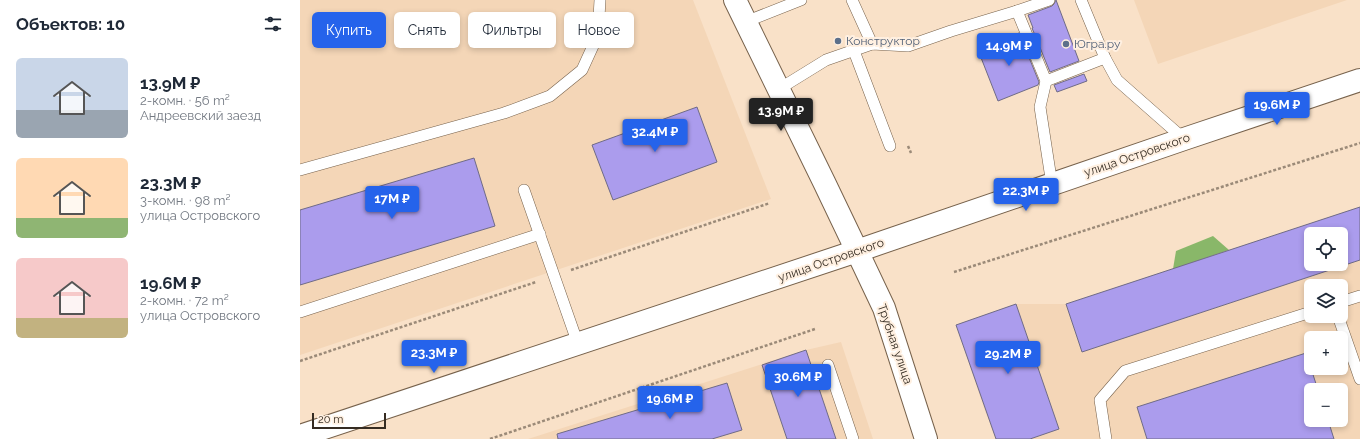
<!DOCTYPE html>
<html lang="ru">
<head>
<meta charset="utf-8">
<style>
  :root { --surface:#fff; --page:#f2f2f3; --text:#1f2937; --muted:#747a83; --accent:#2563eb }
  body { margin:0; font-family:Raleway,sans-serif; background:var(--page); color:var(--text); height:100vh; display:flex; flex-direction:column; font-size:15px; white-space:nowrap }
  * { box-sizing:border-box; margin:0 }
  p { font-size:13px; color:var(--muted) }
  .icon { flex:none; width:22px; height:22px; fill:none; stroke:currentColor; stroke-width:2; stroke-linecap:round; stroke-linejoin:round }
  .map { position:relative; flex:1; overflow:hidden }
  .sheet { display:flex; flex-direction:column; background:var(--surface); width:300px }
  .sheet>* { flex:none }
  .top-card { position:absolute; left:12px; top:12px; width:380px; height:36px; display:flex; gap:8px }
  .controls { position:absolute; left:1004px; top:227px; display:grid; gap:8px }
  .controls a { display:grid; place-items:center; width:44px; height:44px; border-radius:6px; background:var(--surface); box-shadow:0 2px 6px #0003; font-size:20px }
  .scale { position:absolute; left:12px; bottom:10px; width:74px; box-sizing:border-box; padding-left:4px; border:2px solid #352c22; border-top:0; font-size:11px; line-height:14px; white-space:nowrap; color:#352c22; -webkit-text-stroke:3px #fff0e1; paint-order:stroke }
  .price { position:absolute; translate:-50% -34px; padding:0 9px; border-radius:4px; background:var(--accent); color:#fff; font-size:13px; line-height:26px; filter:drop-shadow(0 1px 2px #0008) }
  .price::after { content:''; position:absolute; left:50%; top:24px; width:12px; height:9px; margin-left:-6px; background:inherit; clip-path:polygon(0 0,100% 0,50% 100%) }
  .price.selected { background:#222; color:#fff }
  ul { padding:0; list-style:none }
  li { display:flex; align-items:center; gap:12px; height:100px; padding:0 16px }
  li span { display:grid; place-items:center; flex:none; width:112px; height:80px; border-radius:6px; color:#555 }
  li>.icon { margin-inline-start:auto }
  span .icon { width:48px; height:48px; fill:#fffc; stroke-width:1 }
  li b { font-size:17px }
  h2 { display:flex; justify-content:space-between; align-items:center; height:48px; padding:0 16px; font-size:17px }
  .pill { padding:0 14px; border-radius:6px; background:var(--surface); box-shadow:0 2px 6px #0003; font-size:14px; line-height:36px }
  .pill.selected { background:var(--accent); color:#fff }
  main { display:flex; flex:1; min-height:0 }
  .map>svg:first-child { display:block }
  .built { fill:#f4d6b7; fill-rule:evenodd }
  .forest { fill:#89b769 }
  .building { fill:#ab9ced; stroke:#6f6b86; fill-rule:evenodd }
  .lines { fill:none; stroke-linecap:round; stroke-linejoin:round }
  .service-casing { stroke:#77624c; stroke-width:12 }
  .minor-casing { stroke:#77624c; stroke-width:24 }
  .tertiary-casing { stroke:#77624c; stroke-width:24 }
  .secondary-casing { stroke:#77624c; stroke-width:24 }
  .path { stroke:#9b8a78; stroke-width:2.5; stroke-dasharray:3 2; stroke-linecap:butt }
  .service { stroke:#fff; stroke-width:11 }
  .minor { stroke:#fff; stroke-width:22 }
  .tertiary { stroke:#fff; stroke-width:22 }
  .secondary { stroke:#fff; stroke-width:22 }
  .service-dot { fill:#5c6f8a; stroke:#fff0e1; stroke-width:1.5 }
  .labels { text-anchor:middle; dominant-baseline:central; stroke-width:4; stroke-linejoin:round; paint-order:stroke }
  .service-label { font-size:12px; fill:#4e5e75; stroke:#fff0e1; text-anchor:start }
  .street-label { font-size:12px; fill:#352c22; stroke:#fff0e1 }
</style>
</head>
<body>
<main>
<section class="sheet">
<h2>Объектов: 10<svg class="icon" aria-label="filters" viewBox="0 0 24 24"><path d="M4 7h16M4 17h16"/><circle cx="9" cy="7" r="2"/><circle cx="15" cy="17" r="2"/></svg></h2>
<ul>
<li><span style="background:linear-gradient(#c9d6e8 65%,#9aa5b1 0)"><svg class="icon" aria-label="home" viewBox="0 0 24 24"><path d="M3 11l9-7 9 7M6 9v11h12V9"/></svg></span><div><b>13.9M ₽</b><p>2-комн. · 56 m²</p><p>Андреевский заезд</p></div></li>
<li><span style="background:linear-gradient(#ffd9b3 75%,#8fb573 0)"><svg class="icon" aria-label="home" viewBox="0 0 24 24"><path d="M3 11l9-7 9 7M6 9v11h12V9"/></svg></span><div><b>23.3M ₽</b><p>3-комн. · 98 m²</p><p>улица Островского</p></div></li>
<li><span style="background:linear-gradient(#f6c9c9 75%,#c2b280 0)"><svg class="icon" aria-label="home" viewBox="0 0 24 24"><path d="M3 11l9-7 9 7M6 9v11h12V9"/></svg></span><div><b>19.6M ₽</b><p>2-комн. · 72 m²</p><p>улица Островского</p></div></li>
</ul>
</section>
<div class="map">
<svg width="1060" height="439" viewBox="0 0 1060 439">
  <rect width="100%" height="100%" fill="#f9e1c8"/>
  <g class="built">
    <polygon points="0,0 393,0 471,199 0,355"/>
    <polygon points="834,0 1047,0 858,64"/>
    <path d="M1060,207V439H696L684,408L656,325L716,304H766ZM1011,234H1041V264H1011ZM1011,286H1041V316H1011ZM1011,338H1041V368H1011ZM1011,390H1041V420H1011Z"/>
    <polygon points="541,342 573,439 228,439 506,350"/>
  </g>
  <polygon class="forest" points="913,236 929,250 873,269 876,251"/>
  <g class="building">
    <polygon points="756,0 779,61 750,72 732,28 733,28 728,15 752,6 754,4"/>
    <polygon points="719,33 739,82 738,85 698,101 678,50"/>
    <polygon points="784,74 787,81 757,92 754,85"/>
    <polygon points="397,107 417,162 313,200 292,145"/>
    <polygon points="174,158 195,226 0,285 0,210"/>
    <path d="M1060,207V260L782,352L766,304ZM1011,234H1041V264H1011Z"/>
    <polygon points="716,304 759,429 730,439 696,439 656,325"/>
    <polygon points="506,350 536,439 487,439 462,365"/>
    <polygon points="1006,353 1018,390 1011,390 1011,420 1028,420 1034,439 847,439 837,407"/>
    <polygon points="427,383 442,430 412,439 258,439 257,434"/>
  </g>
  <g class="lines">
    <g class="service-casing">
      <g id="service">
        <polyline points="552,0 572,44"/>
        <polyline points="749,0 717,11 746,81 740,107 752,185"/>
        <polyline points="781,0 805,58 817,80 884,139"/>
        <polyline points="445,22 501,0"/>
        <polyline points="554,51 590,146"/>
        <polyline points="746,81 805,58"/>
        <polyline points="479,89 526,60 572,44 608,46 651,31 717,11"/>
        <polyline points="0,170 204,113 250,96 282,70 298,35 300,0"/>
        <polyline points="224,190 278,344"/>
        <polyline points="1041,302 1060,296"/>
        <polyline points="0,312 240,234"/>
        <polyline points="1038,316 1060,379"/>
        <polyline points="528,365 553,439"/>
        <polyline points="806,439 800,400 825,371 1011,312"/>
      </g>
    </g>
    <g class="minor-casing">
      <polyline id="minor" points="557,251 584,308 626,439"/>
    </g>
    <g class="tertiary-casing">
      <polyline id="tertiary" points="435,0 524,182 557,251"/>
    </g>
    <g class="secondary-casing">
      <polyline id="secondary" points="0,436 557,251 884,139 1060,80"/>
    </g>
    <g class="path">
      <polyline points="608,146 611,153"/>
      <polyline points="271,270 470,203"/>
      <polyline points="654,272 1060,143"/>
      <polyline points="0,361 236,282"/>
      <polyline points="190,439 515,329"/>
    </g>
    <use href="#service" class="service"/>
    <use href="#minor" class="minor"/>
    <use href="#tertiary" class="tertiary"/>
    <use href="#secondary" class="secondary"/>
  </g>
  <g class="service-dot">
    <circle cx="538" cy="41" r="4"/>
    <circle cx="766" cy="44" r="4"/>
  </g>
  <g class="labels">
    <g class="service-label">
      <text x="546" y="41">Конструктор</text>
      <text x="774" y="44">Югра.ру</text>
    </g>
    <g class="street-label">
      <text transform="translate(837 155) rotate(-19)">улица Островского</text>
      <text transform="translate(531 260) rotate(-19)">улица Островского</text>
      <text transform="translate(595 344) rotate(71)">Трубная улица</text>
    </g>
  </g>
</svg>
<div class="controls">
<a><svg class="icon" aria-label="locate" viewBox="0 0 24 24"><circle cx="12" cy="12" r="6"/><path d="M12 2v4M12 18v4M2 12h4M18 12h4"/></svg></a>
<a><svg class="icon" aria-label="layers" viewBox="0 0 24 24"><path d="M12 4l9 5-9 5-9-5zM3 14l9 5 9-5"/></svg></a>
<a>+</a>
<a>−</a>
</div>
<div class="scale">20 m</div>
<b class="price" style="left:709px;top:67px">14.9M ₽</b>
<b class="price" style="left:977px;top:126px">19.6M ₽</b>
<b class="price selected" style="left:481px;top:132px">13.9M ₽</b>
<b class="price" style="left:355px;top:153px">32.4M ₽</b>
<b class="price" style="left:726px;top:212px">22.3M ₽</b>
<b class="price" style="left:92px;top:220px">17M ₽</b>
<b class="price" style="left:134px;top:374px">23.3M ₽</b>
<b class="price" style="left:708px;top:375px">29.2M ₽</b>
<b class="price" style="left:498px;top:398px">30.6M ₽</b>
<b class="price" style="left:370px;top:420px">19.6M ₽</b>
<div class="top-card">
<a class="pill selected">Купить</a>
<a class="pill">Снять</a>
<a class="pill">Фильтры</a>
<a class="pill">Новое</a>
</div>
</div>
</main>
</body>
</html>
